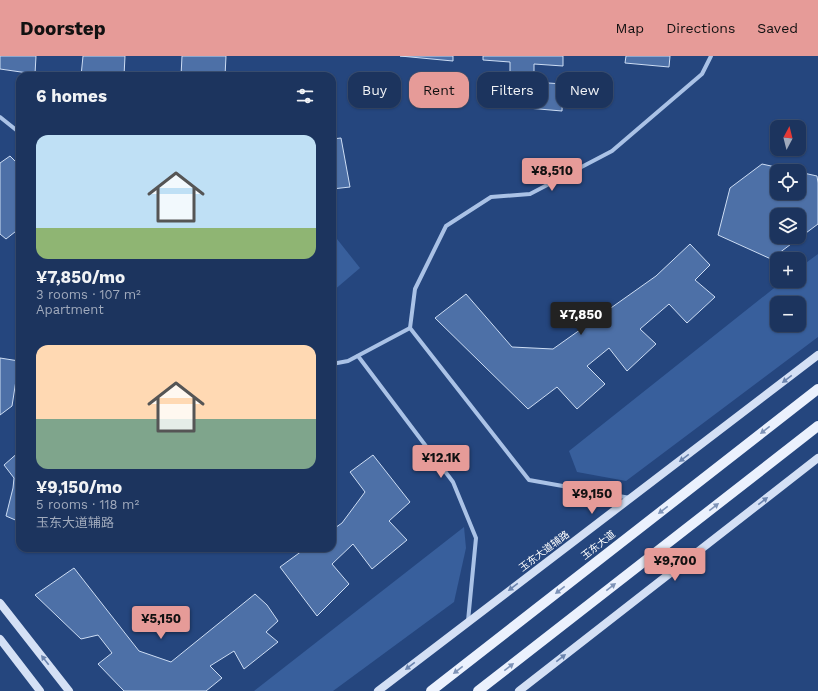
<!DOCTYPE html>
<html lang="en">
<head>
<meta charset="utf-8">
<style>
  :root { --surface:#1c345e; --page:#293f67; --text:#f1f3f6; --muted:#a0aabc; --line:#3a4f73; --accent:#e69b98 }
  body { margin:0; font-family:"Work Sans","Noto Sans SC",sans-serif; background:var(--page); color:var(--text); height:100vh; display:flex; flex-direction:column; font-size:15px; white-space:nowrap }
  * { box-sizing:border-box; margin:0 }
  p { font-size:13px; color:var(--muted) }
  .icon { flex:none; width:22px; height:22px; fill:none; stroke:currentColor; stroke-width:2; stroke-linecap:round; stroke-linejoin:round }
  .map { position:relative; flex:1; overflow:hidden }
  .drawer { position:absolute; left:16px; top:16px; width:320px; height:480px; display:flex; flex-direction:column; background:var(--surface); border-radius:12px; box-shadow:0 1px 3px #0004,0 0 0 1px var(--line) }
  .drawer>* { flex:none }
  .banner { position:absolute; left:348px; top:16px; width:380px; height:36px; display:flex; gap:8px }
  .needle { width:26px; rotate:7deg }
  .tools { position:absolute; left:770px; top:64px; display:grid; gap:8px }
  .tools a { display:grid; place-items:center; width:36px; height:36px; border-radius:8px; background:var(--surface); box-shadow:0 1px 3px #0004,0 0 0 1px var(--line); font-size:20px }
  .price { position:absolute; translate:-50% -34px; padding:0 9px; border-radius:4px; background:var(--accent); color:#111; font-size:13px; line-height:26px; filter:drop-shadow(0 1px 2px #0008) }
  .price::after { content:''; position:absolute; left:50%; top:24px; width:12px; height:9px; margin-left:-6px; background:inherit; clip-path:polygon(0 0,100% 0,50% 100%) }
  .price.selected { background:#222; color:#fff }
  ul { padding:0; list-style:none }
  li { display:grid; align-content:center; gap:8px; height:212px; padding:0 20px }
  li span { display:grid; place-items:center; height:124px; border-radius:12px; color:#555 }
  li>.icon { margin-inline-start:auto }
  span .icon { width:72px; height:72px; fill:#fffc; stroke-width:1 }
  li b { font-size:17px }
  h2 { display:flex; justify-content:space-between; align-items:center; height:48px; padding:0 20px; font-size:17px }
  .chip { padding:0 14px; border-radius:12px; background:var(--surface); box-shadow:0 1px 3px #0004,0 0 0 1px var(--line); font-size:14px; line-height:36px }
  .chip.selected { background:var(--accent); color:#111 }
  header { display:flex; align-items:center; gap:24px; box-sizing:border-box; height:56px; padding:0 20px; background:var(--accent); color:#111 }
  header strong { font-size:19px }
  nav { display:flex; gap:22px; margin-inline-start:auto; font-size:14px }
  .map>svg:first-child { display:block }
  .green { fill:#385f9c; fill-rule:evenodd }
  .building { fill:#4d70a7; stroke:#cdddf4; fill-rule:evenodd }
  .lines { fill:none; stroke-linecap:round; stroke-linejoin:round }
  .street { stroke:#aac2e6; stroke-width:4 }
  .secondary { stroke:#d4e0f5; stroke-width:8 }
  .primary { stroke:#ebf1fd; stroke-width:10 }
  .oneway { fill:#6b84ae }
  .oneway2 { fill:#7e93b7 }
  .labels { text-anchor:middle; dominant-baseline:central; stroke-width:3; stroke-linejoin:round; paint-order:stroke }
  .street-label { font-size:10px; fill:#fff; stroke:#25467e }
</style>
</head>
<body>
<header>
<strong>Doorstep</strong>
<nav><a>Map</a><a>Directions</a><a>Saved</a></nav>
</header>
<div class="map">
<svg width="818" height="635" viewBox="0 0 818 635">
  <rect width="100%" height="100%" fill="#25467e"/>
  <g class="green">
    <polygon points="337,183 360,212 333,235 332,234 332,186"/>
    <path d="M818,198V281L626,425L577,416L569,395L783,225H799V212ZM777,247H799V269H777Z"/>
    <polygon points="464,471 466,492 454,546 333,635 254,635"/>
  </g>
  <g class="building">
    <polygon points="0,0 36,0 35,18 0,13"/>
    <polygon points="83,0 125,0 124,20 81,20"/>
    <polygon points="182,0 226,0 225,20 181,20"/>
    <polygon points="400,0 453,0 453,5"/>
    <polygon points="483,0 563,0 563,10 534,8 534,26 563,28 562,55 481,48 482,21 510,23 510,6 483,4"/>
    <polygon points="626,0 670,0 669,11 625,7"/>
    <polygon points="341,82 350,131 332,133 332,83"/>
    <polygon points="10,100 20,110 20,138 18,140 20,141 20,172 6,183 0,178 0,107"/>
    <path d="M762,108L794,115H777V137H799V116L817,120L818,127V168L771,203L718,179L730,132ZM777,159H799V181H777Z"/>
    <polygon points="690,188 710,209 695,224 715,241 687,267 669,248 640,273 656,288 627,315 609,292 587,310 605,328 577,353 557,331 528,353 435,262 466,238 512,291 553,293 656,220"/>
    <polygon points="0,302 19,305 12,350 0,359"/>
    <polygon points="20,395 20,466 6,460 13,432 14,422 4,409"/>
    <polygon points="373,399 410,446 389,465 407,484 372,513 353,488 332,508 349,528 317,560 280,511 306,492 332,492 332,474 342,467 365,436 350,416"/>
    <polygon points="74,512 139,595 171,606 255,538 267,549 278,565 266,576 278,586 244,613 234,595 210,610 222,622 206,635 124,635 98,608 112,597 98,579 81,583 35,539"/>
  </g>
  <g class="lines">
    <g class="street">
      <polyline points="0,61 20,77"/>
      <polyline points="358,300 453,426 476,482 468,565"/>
      <polyline points="332,308 348,305 410,272"/>
      <polyline points="630,442 529,424 410,272 415,233 446,170 491,141 530,138 612,95 702,18 711,0"/>
    </g>
    <g class="secondary">
      <polyline points="0,547 69,635"/>
      <polyline points="0,583 40,635"/>
      <polyline points="378,635 818,299"/>
      <polyline points="519,635 818,402"/>
    </g>
    <g class="primary">
      <polyline points="431,635 818,333"/>
      <polyline points="478,635 818,370"/>
    </g>
  </g>
  <defs><path id="oneway-solid" d="M-6-.8H1V-3.2L6.5 0L1 3.2V.8H-6Z"/></defs>
  <g class="oneway">
    <use href="#oneway-solid" transform="translate(787 323) rotate(143)"/>
    <use href="#oneway-solid" transform="translate(684 402) rotate(143)"/>
    <use href="#oneway-solid" transform="translate(763 445) rotate(-38)"/>
    <use href="#oneway-solid" transform="translate(513 531) rotate(143)"/>
    <use href="#oneway-solid" transform="translate(561 602) rotate(-38)"/>
    <use href="#oneway-solid" transform="translate(45 604) rotate(-128)"/>
    <use href="#oneway-solid" transform="translate(410 610) rotate(143)"/>
  </g>
  <g class="oneway2">
    <use href="#oneway-solid" transform="translate(765 374) rotate(142)"/>
    <use href="#oneway-solid" transform="translate(714 451) rotate(-38)"/>
    <use href="#oneway-solid" transform="translate(663 454) rotate(142)"/>
    <use href="#oneway-solid" transform="translate(611 531) rotate(-38)"/>
    <use href="#oneway-solid" transform="translate(560 534) rotate(142)"/>
    <use href="#oneway-solid" transform="translate(509 611) rotate(-38)"/>
    <use href="#oneway-solid" transform="translate(458 614) rotate(142)"/>
  </g>
  <g class="labels">
    <g class="street-label">
      <text transform="translate(598 489) rotate(-38)">玉东大道</text>
      <text transform="translate(544 495) rotate(-37)">玉东大道辅路</text>
    </g>
  </g>
</svg>
<div class="tools">
<a><svg class="needle" viewBox="-14 -14 28 28"><path d="M0-13l5 13h-10z" fill="#e53935"/><path d="M0 13l5-13h-10z" fill="#a0aabc"/></svg></a>
<a><svg class="icon" aria-label="locate" viewBox="0 0 24 24"><circle cx="12" cy="12" r="6"/><path d="M12 2v4M12 18v4M2 12h4M18 12h4"/></svg></a>
<a><svg class="icon" aria-label="layers" viewBox="0 0 24 24"><path d="M12 4l9 5-9 5-9-5zM3 14l9 5 9-5"/></svg></a>
<a>+</a>
<a>−</a>
</div>
<b class="price" style="left:552px;top:136px">¥8,510</b>
<b class="price selected" style="left:581px;top:280px">¥7,850</b>
<b class="price" style="left:441px;top:423px">¥12.1K</b>
<b class="price" style="left:592px;top:459px">¥9,150</b>
<b class="price" style="left:675px;top:526px">¥9,700</b>
<b class="price" style="left:161px;top:584px">¥5,150</b>
<div class="banner">
<a class="chip">Buy</a>
<a class="chip selected">Rent</a>
<a class="chip">Filters</a>
<a class="chip">New</a>
</div>
<section class="drawer">
<h2>6 homes<svg class="icon" aria-label="filters" viewBox="0 0 24 24"><path d="M4 7h16M4 17h16"/><circle cx="9" cy="7" r="2"/><circle cx="15" cy="17" r="2"/></svg></h2>
<ul>
<li><span style="background:linear-gradient(#bfe0f5 75%,#8fb573 0)"><svg class="icon" aria-label="home" viewBox="0 0 24 24"><path d="M3 11l9-7 9 7M6 9v11h12V9"/></svg></span><div><b>¥7,850/mo</b><p>3 rooms · 107 m²</p><p>Apartment</p></div></li>
<li><span style="background:linear-gradient(#ffd9b3 60%,#7fa58c 0)"><svg class="icon" aria-label="home" viewBox="0 0 24 24"><path d="M3 11l9-7 9 7M6 9v11h12V9"/></svg></span><div><b>¥9,150/mo</b><p>5 rooms · 118 m²</p><p>玉东大道辅路</p></div></li>
</ul>
</section>
</div>
</body>
</html>
